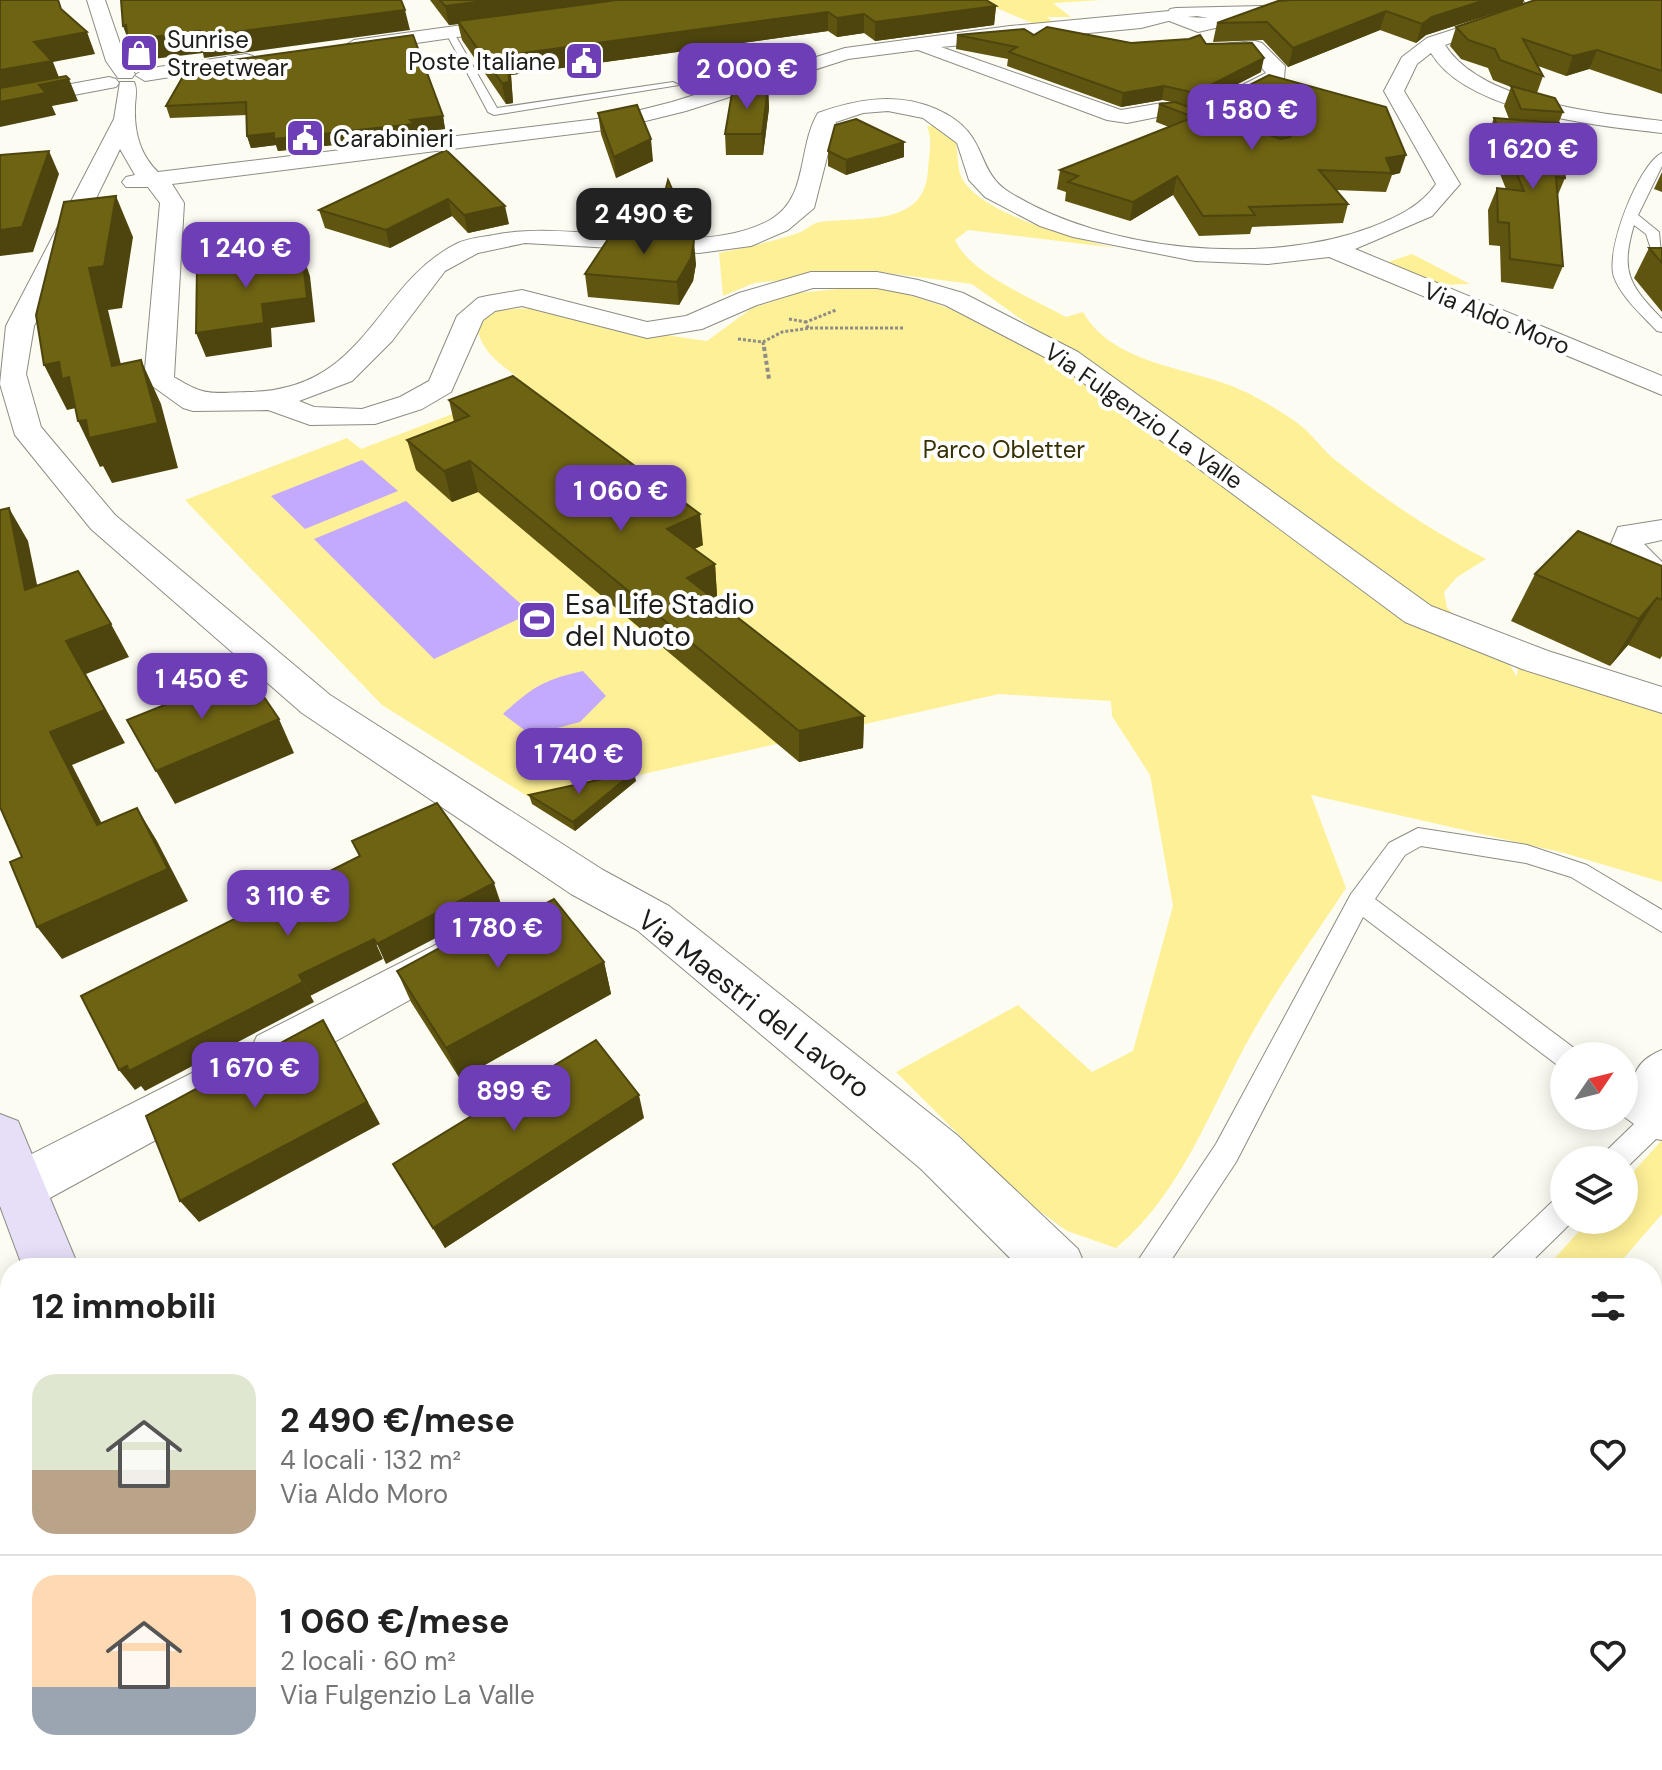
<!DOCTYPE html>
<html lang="it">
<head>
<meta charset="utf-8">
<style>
  :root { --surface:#fff; --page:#f6f6f6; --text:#222; --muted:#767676; --line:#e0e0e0; --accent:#6d3eb5 }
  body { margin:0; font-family:"DM Sans",sans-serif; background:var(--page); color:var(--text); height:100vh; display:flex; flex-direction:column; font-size:30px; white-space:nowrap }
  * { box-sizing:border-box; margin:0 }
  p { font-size:26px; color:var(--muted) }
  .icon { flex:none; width:44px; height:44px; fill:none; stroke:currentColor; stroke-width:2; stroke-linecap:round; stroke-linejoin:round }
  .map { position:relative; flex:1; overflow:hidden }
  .drawer { position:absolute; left:0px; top:1258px; width:1662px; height:512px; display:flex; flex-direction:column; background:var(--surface); border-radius:32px 32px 0 0; box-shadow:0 4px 20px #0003 }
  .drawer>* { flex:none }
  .needle { width:52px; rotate:55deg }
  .tools { position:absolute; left:1550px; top:1042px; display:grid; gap:16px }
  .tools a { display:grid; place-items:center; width:88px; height:88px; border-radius:50%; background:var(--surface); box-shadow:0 4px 20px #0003; font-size:40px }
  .price { position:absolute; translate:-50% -68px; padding:0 18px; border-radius:16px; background:var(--accent); color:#fff; font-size:26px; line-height:52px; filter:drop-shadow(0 2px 4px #0008) }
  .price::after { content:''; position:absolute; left:50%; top:48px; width:24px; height:18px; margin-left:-12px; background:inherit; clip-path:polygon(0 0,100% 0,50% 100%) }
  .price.active { background:#222; color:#fff }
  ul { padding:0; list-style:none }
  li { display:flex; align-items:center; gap:24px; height:200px; padding:0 32px }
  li+li { border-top:2px solid var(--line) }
  li span { display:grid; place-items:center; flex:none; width:224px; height:160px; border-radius:24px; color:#555 }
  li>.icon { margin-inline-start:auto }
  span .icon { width:96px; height:96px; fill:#fffc; stroke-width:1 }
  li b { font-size:34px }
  h2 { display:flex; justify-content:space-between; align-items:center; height:96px; padding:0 32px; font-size:34px }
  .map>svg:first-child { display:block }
  .green { fill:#fef097 }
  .water { fill:#c3aafe }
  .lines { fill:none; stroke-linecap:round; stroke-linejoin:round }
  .service-casing { stroke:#8d8c84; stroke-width:2 }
  .minor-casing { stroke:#8d8c84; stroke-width:2 }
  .tertiary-casing { stroke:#8d8c84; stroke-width:2 }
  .secondary-casing { stroke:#8d8c84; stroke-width:2 }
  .path-far1 { stroke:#8d8c86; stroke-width:3; stroke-dasharray:3 2; stroke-linecap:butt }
  .path { stroke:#8d8c86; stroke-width:4; stroke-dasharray:4 3; stroke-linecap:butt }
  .service { fill:#fff; fill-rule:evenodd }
  .minor { fill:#fff; fill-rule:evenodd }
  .tertiary { fill:#fff; fill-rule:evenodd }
  .secondary { fill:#e7dff8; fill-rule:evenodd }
  .wall { fill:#5f5410 }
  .shaded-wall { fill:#4d450d }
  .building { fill:#6e6213; stroke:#4d450d; stroke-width:2 }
  .labels { text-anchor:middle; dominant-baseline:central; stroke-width:8; stroke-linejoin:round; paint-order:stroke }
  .far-poi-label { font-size:24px; fill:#1e1d1a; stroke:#fff; text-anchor:start }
  .far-street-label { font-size:24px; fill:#1e1d1a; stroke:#fff }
  .far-park-label { font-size:24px; fill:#373005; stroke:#fff }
  .poi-label { font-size:28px; fill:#1e1d1a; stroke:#fff; text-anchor:start }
  .street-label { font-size:28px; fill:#1e1d1a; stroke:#fff }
</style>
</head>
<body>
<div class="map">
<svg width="1662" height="1770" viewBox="0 0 1662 1770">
  <rect width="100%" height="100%" fill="#fdfcf3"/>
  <g class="green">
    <polygon points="978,0 1102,0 1053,3 1071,17 1047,17 1059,26 1041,27"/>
    <path d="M927,126H935L955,139C958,150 957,166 961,176C977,214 1078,239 1116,248L968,230L955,240C969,273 1034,299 1066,317L1083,312C1114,367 1196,367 1248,393C1265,402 1284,413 1300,425C1314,436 1324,452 1339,463C1385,500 1433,532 1486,559L1457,577L1444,592L1447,608L1465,625L1442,621L972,284L871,271L754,283L723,296L719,253C746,247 772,242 798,233C806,230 812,223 820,222C861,216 926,228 928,169C929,153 933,141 927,126Z"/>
    <polygon points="1412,254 1470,284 1441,285 1388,262"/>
    <path d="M876,285C935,302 1011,327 1062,361C1214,458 1342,593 1510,665L1517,677L1518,660L1662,703V882L1564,853L1311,795L1346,888C1314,937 1278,986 1250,1037C1209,1111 1182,1193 1116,1248L1067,1231L1023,1199L896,1072L1018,1005L1092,1072L1133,1051L1173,906L1150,775L1112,716L1111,701L999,694L532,799L382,705L185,500L347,438L361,449L510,392L517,377C498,362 482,352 477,327L489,312C537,302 563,316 609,325C641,332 674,336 707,341L752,308L798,293Z"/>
    <polygon points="1662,1140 1662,1214 1615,1268 1546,1268 1589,1220 1624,1220 1624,1182"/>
  </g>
  <g class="water">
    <polygon points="362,460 398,491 305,529 271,496"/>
    <polygon points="406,501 531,613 434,659 314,539"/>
    <path d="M583,671L606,696L580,722L531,735L503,714C531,688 545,679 583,671Z"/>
  </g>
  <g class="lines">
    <g class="service-casing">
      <g id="service">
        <polygon points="445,31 454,33 497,108 673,82 679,85 494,115 488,112"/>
        <path d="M1662,153V166L1638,215L1659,232L1662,265L1655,261L1646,234L1634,225C1620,272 1629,285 1662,319V332L1657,331C1642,315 1622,298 1614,277C1605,251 1638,165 1662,153Z"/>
        <polygon points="1418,828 1527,845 1587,865 1662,910 1662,932 1571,877 1526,863 1421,846 1405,855 1375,899 1574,1048 1578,1056 1564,1056 1564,1067 1556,1064 1363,917 1236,1162 1166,1268 1133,1268 1216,1144 1351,894 1389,843"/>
        <path d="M1662,1050V1140L1656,1139L1624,1170V1160H1602L1606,1151L1634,1124L1623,1116L1624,1089L1634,1093C1630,1072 1642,1058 1662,1050Z"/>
        <polygon points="1564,1196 1564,1220 1574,1220 1525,1268 1489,1268 1493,1258 1554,1200"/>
        <polygon points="495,1760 559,1760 555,1770 491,1770"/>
        <polygon points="813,1760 858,1760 854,1770 809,1770"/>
      </g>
    </g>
    <g class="minor-casing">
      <g id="minor">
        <polygon points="87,0 105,0 126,61 135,74 132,78 118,78 106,61"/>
        <path d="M1524,0H1542L1546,9L1445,45C1482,103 1599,113 1662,121V133C1598,126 1467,113 1431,53L1417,64L1404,91L1460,184L1432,216L1355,249L1662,376V395L1329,257L1268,264L1195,261L1073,237L1040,226L985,197L969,180L957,143L923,118L888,111L863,113L836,122L814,208L788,230L751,246L699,253L525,243L478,253L445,271L392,341L352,381L299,401L314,407L362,409L400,397L429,381L457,316L478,298L487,296L522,290L647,322L686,316L739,293L811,272H877L918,280L963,293L1078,352L1431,606L1548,651L1662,687V713L1522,669L1405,622L1058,364L945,305L913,295L877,288H813L757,305L702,329L647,338L522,306L495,311L483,320L451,392L422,409L375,424L310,425L268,410L193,411L183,408L144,380L160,203L148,187H126L122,182L126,177L135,175L120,149L34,326L26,374L41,427L115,515L330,695L603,870L669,906L957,1135L1078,1249L1086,1268H1020L921,1169L637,930L571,894L302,713L91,529L15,435L0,384L6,326L114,119L120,82H134C138,90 135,98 135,107C134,131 140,155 158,172L613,117L672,102L845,48L1010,26L1180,10V18L1141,28L941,47L1121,110L1162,103L1193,110L1266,73L1250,53L1203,54L1200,50L1203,46L1255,41L1262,43L1285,66L1284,79L1203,122L1195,123L1162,116L1127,123L1107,120L918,50L848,59L686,111L613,129L172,184L184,203L174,377C206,397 211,393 248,392C368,391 374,284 458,243C469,238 482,237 494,235C578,218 696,261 770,220C809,198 797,148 818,113C857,99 897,92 936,109C991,133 973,169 1009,192C1104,252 1268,267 1372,227C1397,217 1421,206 1436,184L1384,91L1402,57L1427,38L1527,6Z"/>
        <polygon points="1662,520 1662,540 1644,544 1662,562 1662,593 1650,590 1610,546 1618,527"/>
        <polygon points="453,936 469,941 476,954 469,967 291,1066 274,1072 257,1066 250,1051 257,1036"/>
        <polygon points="200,1069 218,1076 225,1091 218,1106 37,1205 18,1212 0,1206 0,1170"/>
      </g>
    </g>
    <g class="tertiary-casing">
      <g id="tertiary">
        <path d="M1302,5L1311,10L1308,14L1229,18L1228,25L1198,32L1164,19L1170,9L1176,8ZM1197,16L1208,18L1187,17Z"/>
        <polygon points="520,17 529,23 527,27 354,52 344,46 354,40"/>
        <polygon points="246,54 253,56 256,60 253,64 145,81 135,75 145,69"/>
        <polygon points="109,77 116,79 119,83 116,87 0,109 0,97"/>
      </g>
    </g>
    <g class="secondary-casing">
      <g id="secondary">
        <polygon points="0,1114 18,1121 79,1268 23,1268 0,1206"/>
        <polygon points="208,1760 278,1760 282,1770 212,1770"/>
      </g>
    </g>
    <g class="path-far1">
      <polyline points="789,319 806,322"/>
      <polyline points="808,328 806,322 836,310"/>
      <polyline points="738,339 763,342 782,332 810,328 904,328"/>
      <polyline points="763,342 764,349"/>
    </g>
    <polyline class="path" points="764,347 769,379"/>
    <use href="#service" class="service"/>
    <use href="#minor" class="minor"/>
    <use href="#tertiary" class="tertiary"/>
    <use href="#secondary" class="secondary"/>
  </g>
  <g class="wall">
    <polygon points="430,0 986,0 996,6 994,25 875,41 864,33 837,37 828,31 511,75 513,103 506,104 462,40 458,24 449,25"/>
    <polygon points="1291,0 1523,4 1426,35 1416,43 1380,30 1288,67 1263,40 1213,42 1217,23"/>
    <polygon points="1662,0 1662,94 1589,69 1566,76 1538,66 1543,76 1537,93 1563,112 1559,122 1565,178 1557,197 1563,266 1553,289 1501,282 1500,246 1489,245 1488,210 1497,188 1506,189 1486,139 1494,118 1509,119 1504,106 1511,87 1493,80 1488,68 1461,59 1450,46 1456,27"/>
    <polygon points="957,35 1034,35 1131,43 1206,44 1261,72 1193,107 1182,105 1283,139 1220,116 1224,98 1269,75 1400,173 1392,175 1386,192 1336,190 1348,204 1343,223 1252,227 1250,234 1199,236 1173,195 1130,221 1065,201 1066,192 1057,189 1060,170 1169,127 1156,122 1159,104 1172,102 1162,100 1121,107 1007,66 1008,59 956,49"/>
    <polygon points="189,66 443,116 445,129 416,132 417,136 278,151 276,145 251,148 247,136 247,115 170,118 166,106"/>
    <polygon points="768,87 769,108 763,155 726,155 725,134"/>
    <polygon points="598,113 653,161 616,178 601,134"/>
    <polygon points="446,150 509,224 468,233 452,216 390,248 325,228 319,210"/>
    <polygon points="828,151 904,157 846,175 828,166"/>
    <polygon points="1662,172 1662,192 1654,189"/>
    <polygon points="660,212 682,212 684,232 696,264 693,281 679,305 588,297 585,274 662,232"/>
    <polygon points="1649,248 1662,248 1662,312 1634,278"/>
    <polygon points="449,400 703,545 694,549 715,564 717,596 712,598 864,716 863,748 799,762 478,492 452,502 416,470 407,440 454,422"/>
    <polygon points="1662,566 1662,656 1660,659 1628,645 1610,666 1511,621 1535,574"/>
    <polygon points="636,781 575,831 532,804 529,795"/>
    <polygon points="522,916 604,962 611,994 460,1079 411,1002 397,971"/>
    <polygon points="644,1118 445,1248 393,1164"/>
  </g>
  <g class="shaded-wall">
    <polygon points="492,0 634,0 458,21 458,24 449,25 445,6"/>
    <polygon points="1485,0 1524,0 1523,4 1426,35 1416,43 1422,24 1432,17"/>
    <polygon points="996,6 994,25 875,41 875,22"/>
    <polygon points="405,10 410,30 204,58 203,53 136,61 123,26"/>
    <polygon points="1386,11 1380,30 1288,67 1293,48"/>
    <polygon points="828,12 828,31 511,75 513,103 506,104 502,83 508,55"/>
    <polygon points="864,14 864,33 837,37 837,18"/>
    <polygon points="87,32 95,54 53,62 60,80 69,79 78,101 52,106 56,115 0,127 0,70 34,42"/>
    <polygon points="1597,50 1589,69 1566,76 1573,56"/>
    <polygon points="1264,58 1261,72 1193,107 1195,93"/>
    <polygon points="1164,86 1162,100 1121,107 1123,93"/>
    <polygon points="768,87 769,108 763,155 762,134"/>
    <polygon points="443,116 445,129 416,132 417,136 278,151 276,145 251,148 247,136"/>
    <polygon points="651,139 653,161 616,178 614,157"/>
    <polygon points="904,142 904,157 846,175 846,160"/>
    <polygon points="49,151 59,174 33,252 0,256 0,230"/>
    <polygon points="1406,155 1400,173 1392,175 1386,158"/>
    <polygon points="1177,176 1173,195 1130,221 1133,202"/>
    <polygon points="116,196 133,237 122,308 108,310 132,411 112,366 89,268"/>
    <polygon points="448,199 452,216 390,248 386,230"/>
    <polygon points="505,206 509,224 468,233 464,215"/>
    <polygon points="694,241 696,264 693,281 679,305 677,282"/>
    <polygon points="302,253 310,276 315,322 271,328 272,347 206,357 196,333"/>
    <polygon points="141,360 161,404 178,468 112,483 103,466 100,467 78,421 76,408 67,410 44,365 59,362 67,378"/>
    <polygon points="470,461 478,492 452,502 444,471"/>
    <polygon points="9,508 28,541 45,623 25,590"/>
    <polygon points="700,514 703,545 671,560 667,529"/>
    <polygon points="715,564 717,596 690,609 687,578"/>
    <polygon points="1657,598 1628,645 1610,666 1639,619"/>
    <polygon points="111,624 129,657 86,674 125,743 72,765 119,857 97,825 50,732 66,641"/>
    <polygon points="864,716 863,748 799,762 799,731"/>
    <polygon points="279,719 294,753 175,804 156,771"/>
    <polygon points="634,772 636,781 575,831 573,822"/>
    <polygon points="137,808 157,841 188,901 62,959 37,927"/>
    <polygon points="494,883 501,904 386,964 377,944"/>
    <polygon points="374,939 383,959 310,996 299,975"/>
    <polygon points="604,962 611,994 460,1079 446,1048"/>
    <polygon points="303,982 314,1002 145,1091 141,1086 135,1090 119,1070"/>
    <polygon points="323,1020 380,1124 199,1222 180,1201"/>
    <polygon points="639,1095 644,1118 445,1248 433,1228"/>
    <polygon points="10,1514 10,1545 0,1551 0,1520"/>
  </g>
  <g class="building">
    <polygon points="0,0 58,0 61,9 87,32 34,42 52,61 0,70"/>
    <polygon points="121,0 401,0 405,10 197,37 200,31 128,40 126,25 123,26"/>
    <polygon points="440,0 492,0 445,6"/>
    <polygon points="617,0 986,0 996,6 875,22 864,14 837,18 828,12 508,55 509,82 502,83 458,21"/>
    <polygon points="1291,0 1485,0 1432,17 1422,24 1386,11 1293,48 1267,22 1217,23 1278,1"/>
    <polygon points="1535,0 1662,0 1662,71 1597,50 1573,56 1523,39 1543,76 1500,60 1495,49 1468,40 1456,27"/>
    <polygon points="1047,27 1131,43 1189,39 1200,35 1206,44 1252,43 1264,58 1195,93 1164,86 1123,93 1009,52 1017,47 957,35 1024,29 1034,35"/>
    <polygon points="413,35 443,116 410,120 414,124 274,139 274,133 247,136 246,102 166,106 189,66"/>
    <polygon points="1269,75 1386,107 1406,155 1386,158 1392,173 1319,170 1348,204 1249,207 1255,215 1203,216 1177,176 1133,202 1068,182 1078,176 1060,170 1194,117 1159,104 1175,102 1281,139 1290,137 1295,131 1291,122 1224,98"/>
    <polygon points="66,76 69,79 39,85 46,93 0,102 0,88"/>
    <polygon points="1511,86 1555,98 1563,112 1521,109"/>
    <polygon points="733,87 768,87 762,134 725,134"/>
    <polygon points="637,105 651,139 614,157 598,113"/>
    <polygon points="1494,118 1559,123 1565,178 1556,177 1563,266 1510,259 1509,223 1498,222 1497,188 1524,191"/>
    <polygon points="856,119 904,142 846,160 828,151 835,125"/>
    <polygon points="446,150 505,206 464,215 448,199 386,230 319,210"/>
    <polygon points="49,151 22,227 0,230 0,155"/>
    <polygon points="668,180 682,212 660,212"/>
    <polygon points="116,196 104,266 89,268 112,366 141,360 158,423 89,438 86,420 78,421 69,377 62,379 59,362 44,365 36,315 64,202"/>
    <polygon points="614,230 690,233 694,241 691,258 677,282 585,274"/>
    <polygon points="1649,248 1662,248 1662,263"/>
    <polygon points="302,253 307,298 262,304 264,323 196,333 197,267"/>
    <polygon points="513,376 700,514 667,529 715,564 687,578 864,716 799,731 470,461 444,471 407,440 469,416 449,400"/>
    <polygon points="9,508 25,590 78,571 111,624 66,641 105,710 50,732 97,825 137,808 168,869 37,927 10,862 22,857 0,807 0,510"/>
    <polygon points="1578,531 1662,566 1662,600 1657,598 1639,619 1535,574"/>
    <polygon points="247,672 279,719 156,771 127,720"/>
    <polygon points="634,772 573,822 529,795"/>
    <polygon points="437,803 494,883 377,944 374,939 299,975 303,982 129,1071 127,1066 119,1070 81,996 360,856 352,841"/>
    <polygon points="554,899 604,962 446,1048 397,971 515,907 522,916"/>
    <polygon points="323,1020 367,1102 180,1201 146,1116"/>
    <polygon points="596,1040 639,1095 433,1228 393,1164"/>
    <polygon points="10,1385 10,1514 0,1520 0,1391"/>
    <polygon points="914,1760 1427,1760 1436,1770 904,1770"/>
  </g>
  <defs>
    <g id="shop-square" transform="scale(2)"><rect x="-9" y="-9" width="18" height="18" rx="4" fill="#6d3eb5" stroke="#fff"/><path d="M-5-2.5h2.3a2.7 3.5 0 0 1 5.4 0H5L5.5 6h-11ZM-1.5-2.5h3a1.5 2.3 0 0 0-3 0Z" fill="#fff"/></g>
    <g id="civic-square" transform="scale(2)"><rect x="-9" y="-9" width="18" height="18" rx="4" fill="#6d3eb5" stroke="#fff"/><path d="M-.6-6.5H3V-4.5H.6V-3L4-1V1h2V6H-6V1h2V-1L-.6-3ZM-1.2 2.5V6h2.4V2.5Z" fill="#fff"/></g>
    <g id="stadium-square" transform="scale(2)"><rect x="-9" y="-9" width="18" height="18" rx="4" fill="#6d3eb5" stroke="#fff"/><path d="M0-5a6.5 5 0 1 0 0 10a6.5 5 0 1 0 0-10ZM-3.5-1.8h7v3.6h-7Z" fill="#fff"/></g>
  </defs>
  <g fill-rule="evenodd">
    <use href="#shop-square" x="139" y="53"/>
    <use href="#civic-square" x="584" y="61"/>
    <use href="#civic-square" x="305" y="138"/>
    <use href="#stadium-square" x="537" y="620"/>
  </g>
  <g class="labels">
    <g class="far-poi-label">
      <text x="167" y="39">Sunrise<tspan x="167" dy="28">Streetwear</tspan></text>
      <text x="556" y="61" text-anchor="end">Poste Italiane</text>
      <text x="333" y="138">Carabinieri</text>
    </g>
    <g class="far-street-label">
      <text transform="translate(1497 318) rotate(22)">Via Aldo Moro</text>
      <text transform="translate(1144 416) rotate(35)">Via Fulgenzio La Valle</text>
    </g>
    <g class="far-park-label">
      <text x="1004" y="449">Parco Obletter</text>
    </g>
    <g class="poi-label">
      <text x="565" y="604">Esa Life Stadio<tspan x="565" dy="32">del Nuoto</tspan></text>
    </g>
    <g class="street-label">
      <text transform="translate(754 1004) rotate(38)">Via Maestri del Lavoro</text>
    </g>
  </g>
</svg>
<div class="tools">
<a><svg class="needle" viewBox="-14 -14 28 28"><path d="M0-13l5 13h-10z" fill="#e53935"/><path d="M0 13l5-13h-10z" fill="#767676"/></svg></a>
<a><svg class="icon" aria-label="layers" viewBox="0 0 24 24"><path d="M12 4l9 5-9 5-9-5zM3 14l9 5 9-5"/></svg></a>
</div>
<b class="price" style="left:747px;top:111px">2 000 €</b>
<b class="price" style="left:1252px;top:152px">1 580 €</b>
<b class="price" style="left:1533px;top:191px">1 620 €</b>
<b class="price active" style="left:644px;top:256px">2 490 €</b>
<b class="price" style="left:246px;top:290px">1 240 €</b>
<b class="price" style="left:621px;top:533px">1 060 €</b>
<b class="price" style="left:202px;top:721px">1 450 €</b>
<b class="price" style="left:579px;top:796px">1 740 €</b>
<b class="price" style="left:288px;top:938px">3 110 €</b>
<b class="price" style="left:498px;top:970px">1 780 €</b>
<b class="price" style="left:255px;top:1110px">1 670 €</b>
<b class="price" style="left:514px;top:1133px">899 €</b>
<section class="drawer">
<h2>12 immobili<svg class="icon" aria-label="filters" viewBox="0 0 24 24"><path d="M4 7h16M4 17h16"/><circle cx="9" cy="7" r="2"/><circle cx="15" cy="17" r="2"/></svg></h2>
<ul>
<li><span style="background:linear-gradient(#dfe7d0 60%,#b9a48a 0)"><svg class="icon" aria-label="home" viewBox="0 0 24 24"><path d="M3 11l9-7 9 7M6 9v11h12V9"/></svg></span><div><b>2 490 €/mese</b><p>4 locali · 132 m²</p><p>Via Aldo Moro</p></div><svg class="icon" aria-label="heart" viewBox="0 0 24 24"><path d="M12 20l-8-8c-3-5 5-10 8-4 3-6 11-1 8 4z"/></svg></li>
<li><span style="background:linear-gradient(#ffd9b3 70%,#9aa5b1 0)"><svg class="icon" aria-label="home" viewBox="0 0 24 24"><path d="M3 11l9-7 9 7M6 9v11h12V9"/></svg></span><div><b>1 060 €/mese</b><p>2 locali · 60 m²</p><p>Via Fulgenzio La Valle</p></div><svg class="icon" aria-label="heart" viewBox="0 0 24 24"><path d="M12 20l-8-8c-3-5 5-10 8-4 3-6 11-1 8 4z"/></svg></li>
</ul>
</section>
</div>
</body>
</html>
